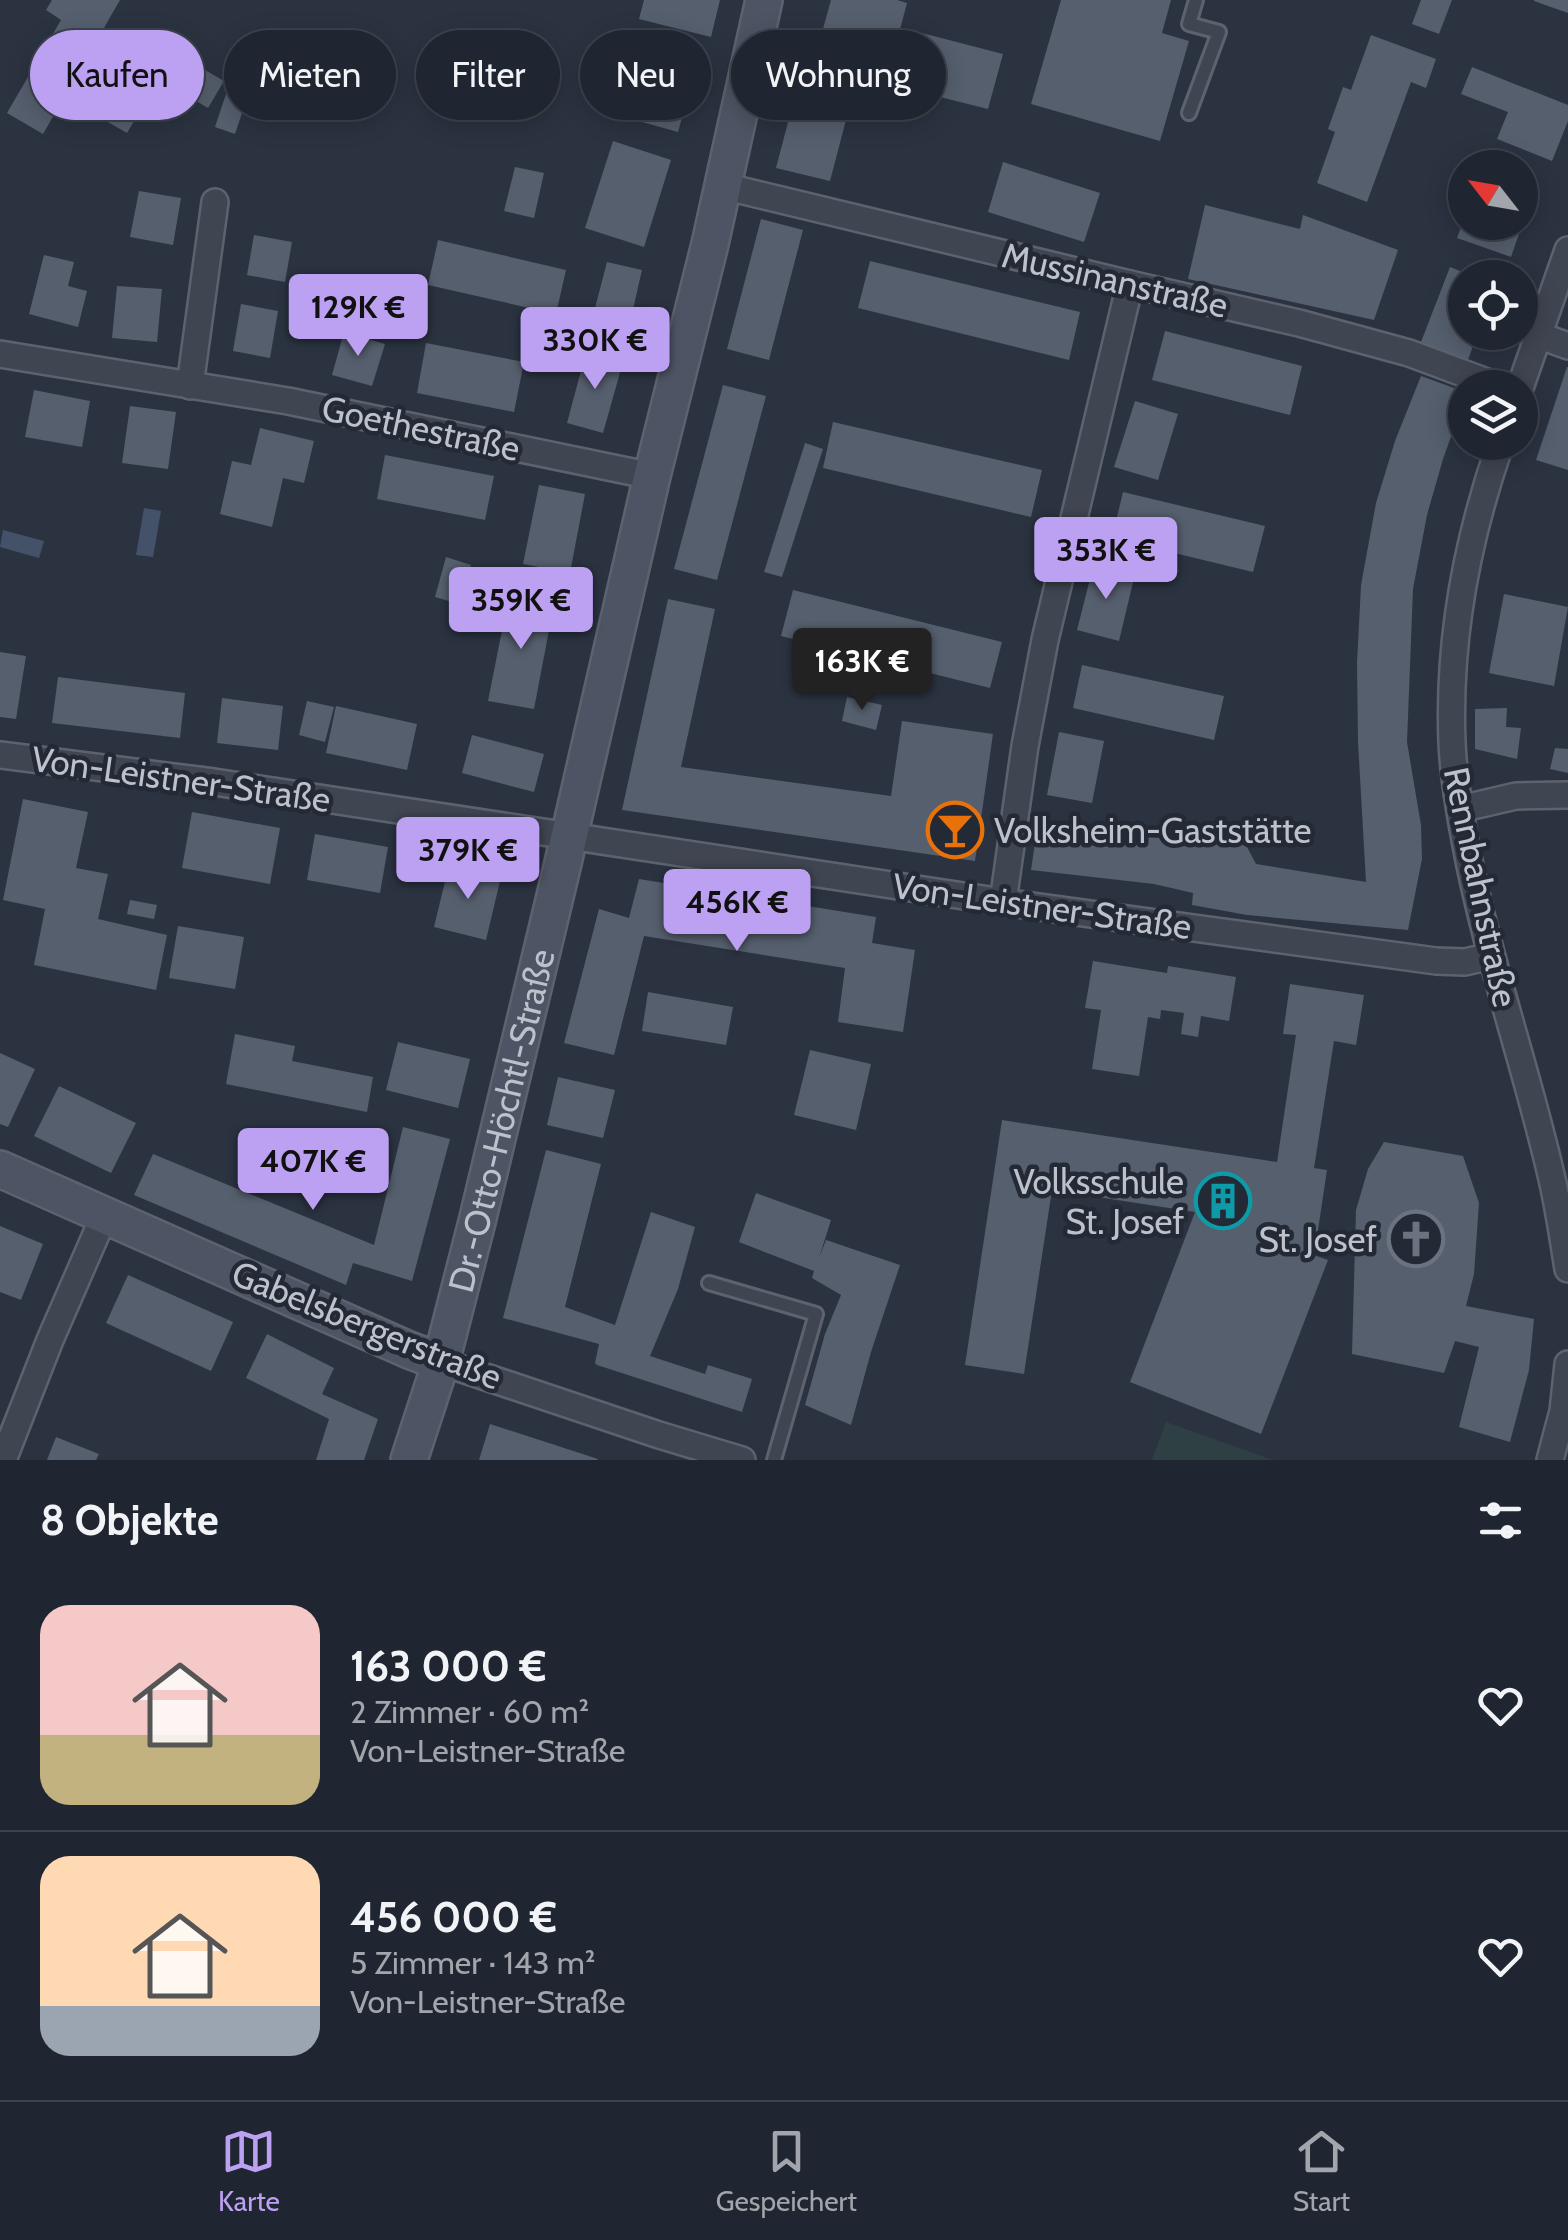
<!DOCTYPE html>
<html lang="de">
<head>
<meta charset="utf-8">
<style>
  :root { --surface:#202631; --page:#2d323d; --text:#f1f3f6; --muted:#a2a5ab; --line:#3d434d; --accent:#bca0f2 }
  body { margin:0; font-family:Cabin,sans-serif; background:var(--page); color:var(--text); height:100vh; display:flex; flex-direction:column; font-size:38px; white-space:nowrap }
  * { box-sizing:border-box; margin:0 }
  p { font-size:32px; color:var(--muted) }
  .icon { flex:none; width:55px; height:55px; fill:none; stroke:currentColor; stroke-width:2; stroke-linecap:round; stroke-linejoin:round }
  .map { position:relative; height:1460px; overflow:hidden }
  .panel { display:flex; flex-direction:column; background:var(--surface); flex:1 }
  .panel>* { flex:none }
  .hud { position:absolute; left:30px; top:30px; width:1000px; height:90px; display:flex; gap:20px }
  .needle { width:65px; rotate:301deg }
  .controls { position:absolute; left:1448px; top:150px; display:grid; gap:20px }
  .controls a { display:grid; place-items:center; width:90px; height:90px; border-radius:50%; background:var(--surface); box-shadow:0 5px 25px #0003,0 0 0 2px var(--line); font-size:50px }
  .price { position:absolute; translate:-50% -85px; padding:0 22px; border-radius:10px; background:var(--accent); color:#111; font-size:32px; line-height:65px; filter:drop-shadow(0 2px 5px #0008) }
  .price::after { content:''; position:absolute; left:50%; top:60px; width:30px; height:22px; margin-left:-15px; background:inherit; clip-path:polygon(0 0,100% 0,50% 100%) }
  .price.on { background:#222; color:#fff }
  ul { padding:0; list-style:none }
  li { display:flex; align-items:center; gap:30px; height:250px; padding:0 40px }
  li+li { border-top:2px solid var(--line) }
  li span { display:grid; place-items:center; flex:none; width:280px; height:200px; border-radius:30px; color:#555 }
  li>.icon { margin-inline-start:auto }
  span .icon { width:120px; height:120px; fill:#fffc; stroke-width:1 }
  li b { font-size:42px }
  h2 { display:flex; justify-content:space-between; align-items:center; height:120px; padding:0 40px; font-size:42px }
  .chip { padding:0 35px; border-radius:45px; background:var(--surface); box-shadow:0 5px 25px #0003,0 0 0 2px var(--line); font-size:35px; line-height:90px }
  .chip.on { background:var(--accent); color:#111 }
  .menu { display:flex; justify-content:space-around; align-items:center; height:140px; border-top:2px solid var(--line); background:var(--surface); font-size:28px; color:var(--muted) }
  .menu a { display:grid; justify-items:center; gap:5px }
  .menu .on { color:var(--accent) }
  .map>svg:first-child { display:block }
  .green { fill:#2e4043 }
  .water { fill:#445269 }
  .building { fill:#565f6e }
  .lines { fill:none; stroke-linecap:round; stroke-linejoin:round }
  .lane-casing { stroke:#5d636e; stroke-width:18 }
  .street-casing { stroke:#5d636e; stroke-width:30 }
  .secondary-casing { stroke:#5d636e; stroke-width:40 }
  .lane { stroke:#3f4551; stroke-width:12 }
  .street { stroke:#3f4551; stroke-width:25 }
  .secondary { stroke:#4d5463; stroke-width:35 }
  .labels { text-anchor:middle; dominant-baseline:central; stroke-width:9; stroke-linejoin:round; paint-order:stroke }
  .street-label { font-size:35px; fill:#bcc1cb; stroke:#232a36 }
  .poi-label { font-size:35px; fill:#bcc1cb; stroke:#232a36; text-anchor:end }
</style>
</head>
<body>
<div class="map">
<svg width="1568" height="1460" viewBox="0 0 1568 1460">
  <rect width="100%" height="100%" fill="#2b3341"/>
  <polygon class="green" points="1166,1422 1273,1460 1152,1460"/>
  <g class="water">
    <polygon points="144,508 161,511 153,557 136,555"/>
    <polygon points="3,530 44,541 39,558 0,547"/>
  </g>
  <g class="building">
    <polygon points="52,0 120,0 43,134 7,113 61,20 46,10"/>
    <polygon points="644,0 720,0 711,37 639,19"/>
    <polygon points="831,0 897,0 907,3 893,56 821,36"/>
    <polygon points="1061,0 1171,0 1162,33 1189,41 1160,141 1031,104"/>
    <polygon points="1421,0 1452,0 1439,34 1412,24"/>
    <polygon points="1534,0 1568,0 1568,13 1534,1"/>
    <polygon points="914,31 1003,54 988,109 900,87"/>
    <polygon points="1371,35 1436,59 1426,88 1411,82 1367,202 1317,183 1335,132 1328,129 1343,87 1351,90"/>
    <polygon points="495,50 551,66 538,111 482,95"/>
    <polygon points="174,52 224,81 208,108 159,79"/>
    <polygon points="592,56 692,82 678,132 624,117 628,103 583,92"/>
    <polygon points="124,58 159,79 127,133 92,113"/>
    <polygon points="1472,67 1568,105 1568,121 1552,161 1497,139 1508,112 1461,94"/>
    <polygon points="233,73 253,80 235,134 215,127"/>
    <polygon points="798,84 852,97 830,181 776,168"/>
    <polygon points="613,141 671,160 644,247 585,228"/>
    <polygon points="1003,162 1100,193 1084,242 988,212"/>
    <polygon points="515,167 544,173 534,218 504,211"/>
    <polygon points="1520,176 1537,182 1511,257 1457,238 1463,222 1520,222"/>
    <polygon points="139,191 181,198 173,245 130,237"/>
    <polygon points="1205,205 1300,229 1303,215 1398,250 1374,320 1188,279"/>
    <polygon points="761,219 803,230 769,360 727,349"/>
    <polygon points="254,235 292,242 285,282 247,275"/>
    <polygon points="438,240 566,270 556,314 428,285"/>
    <polygon points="44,255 74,262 68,286 87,291 78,327 29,314"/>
    <polygon points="870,261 1080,312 1069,360 858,308"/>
    <polygon points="607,262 642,270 626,340 589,331"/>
    <polygon points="1450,267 1475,277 1465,278 1465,332 1478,332 1468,360 1421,342"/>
    <polygon points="117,286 162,289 157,342 112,338"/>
    <polygon points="241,304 278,311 270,358 233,351"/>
    <polygon points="1165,331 1302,366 1290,415 1152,380"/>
    <polygon points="344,332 385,344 372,386 332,375"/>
    <polygon points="426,343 524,362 514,412 417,393"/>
    <polygon points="586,352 623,362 603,433 567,423"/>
    <polygon points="1567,367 1568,367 1568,470 1536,460"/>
    <polygon points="1421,376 1465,392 1465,398 1443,459 1427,515 1413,589 1407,742 1421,825 1422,859 1408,930 1247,915 1192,905 1193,893 1154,884 1031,870 1038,823 1101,833 1246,845 1256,864 1366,882 1358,742 1357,663 1361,585 1376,503 1395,441"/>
    <polygon points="723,385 766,396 717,580 674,569"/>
    <polygon points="34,390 90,401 82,447 25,437"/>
    <polygon points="1135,401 1178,414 1158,480 1114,467"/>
    <polygon points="130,406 176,412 168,469 122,463"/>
    <polygon points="833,422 1042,470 1031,517 823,468"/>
    <polygon points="260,428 314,441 304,483 283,478 272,527 220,514 232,461 251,465"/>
    <polygon points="805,443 823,449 782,577 764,572"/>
    <polygon points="385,455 494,476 485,520 377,499"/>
    <polygon points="539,485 585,494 570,573 523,564"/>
    <polygon points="1123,492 1265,526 1253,572 1112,538"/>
    <polygon points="446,557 471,565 459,604 435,597"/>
    <polygon points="1094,563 1135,574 1119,641 1077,630"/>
    <polygon points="793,590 1002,642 990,688 781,636"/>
    <polygon points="1504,594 1568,607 1554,686 1489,673"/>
    <polygon points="509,595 554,604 534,709 488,701"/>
    <polygon points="668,599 715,609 681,767 891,796 902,721 993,734 975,861 622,810"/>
    <polygon points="0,652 26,656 16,719 0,717"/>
    <polygon points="1082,665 1224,696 1214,740 1073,708"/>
    <polygon points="58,677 185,693 180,738 52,723"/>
    <polygon points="847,697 882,705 876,730 842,721"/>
    <polygon points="222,698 283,706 278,750 217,743"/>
    <polygon points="307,701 334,707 325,742 299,735"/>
    <polygon points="336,706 417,724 407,770 326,753"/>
    <polygon points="1507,708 1506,727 1521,728 1517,759 1475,749 1475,709"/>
    <polygon points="1059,732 1104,741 1092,803 1047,795"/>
    <polygon points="472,735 544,754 534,792 462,773"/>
    <polygon points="1555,748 1568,749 1568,773 1550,769"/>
    <polygon points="23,799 88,812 76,868 108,874 98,919 167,935 156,990 34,965 45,909 3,900"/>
    <polygon points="192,812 280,828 270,884 182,868"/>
    <polygon points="315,834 388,847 380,893 307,880"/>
    <polygon points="449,865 501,877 486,940 434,927"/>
    <polygon points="639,879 876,917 872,943 915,950 903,1032 838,1022 845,968 644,936 614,1055 564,1043 599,909 629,918"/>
    <polygon points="130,900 157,905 154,919 127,914"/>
    <polygon points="178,926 244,937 235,989 169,978"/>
    <polygon points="1093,961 1167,973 1168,966 1236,977 1229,1021 1201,1016 1198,1037 1181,1034 1184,1013 1161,1010 1160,1019 1148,1017 1139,1076 1092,1069 1101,1010 1085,1008"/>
    <polygon points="1290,984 1364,995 1356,1045 1334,1041 1314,1168 1327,1170 1318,1230 1308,1253 1328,1260 1261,1434 1130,1382 1195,1212 1052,1190 1024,1374 965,1365 1002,1120 1277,1162 1296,1035 1283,1034"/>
    <polygon points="648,992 733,1007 726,1045 642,1031"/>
    <polygon points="235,1034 295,1046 292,1061 373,1077 367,1112 226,1084"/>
    <polygon points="398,1042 470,1059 458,1108 386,1090"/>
    <polygon points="810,1050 871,1064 856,1130 794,1115"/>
    <polygon points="0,1053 35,1069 8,1127 0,1124"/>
    <polygon points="558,1077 615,1090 603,1138 547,1125"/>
    <polygon points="59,1086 136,1123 111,1173 34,1136"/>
    <polygon points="403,1127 450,1139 412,1281 353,1263 346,1285 134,1195 153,1154 374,1245"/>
    <polygon points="1384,1142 1463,1156 1479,1203 1474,1274 1466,1306 1534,1319 1529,1370 1510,1442 1459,1427 1479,1347 1455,1341 1444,1373 1352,1354 1356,1210 1368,1169"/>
    <polygon points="546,1150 601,1164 565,1307 615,1325 651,1212 695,1227 678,1289 650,1356 705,1374 708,1365 752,1379 742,1412 597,1365 595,1363 599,1344 503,1318"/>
    <polygon points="756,1193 831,1220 819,1258 826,1240 900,1265 871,1352 851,1425 805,1405 825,1334 841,1295 812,1278 814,1271 739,1242"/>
    <polygon points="0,1226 43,1244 21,1300 0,1292"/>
    <polygon points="128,1275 233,1322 211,1371 106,1323"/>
    <polygon points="267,1334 334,1368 322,1394 378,1419 364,1460 316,1460 329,1419 246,1378"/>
    <polygon points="490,1424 598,1459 597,1460 479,1460"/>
    <polygon points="56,1437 99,1454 96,1460 47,1460"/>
  </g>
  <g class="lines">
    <g class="lane-casing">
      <g id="lane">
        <polyline points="1189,113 1219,32 1189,24 1196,0"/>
        <polyline points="709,1283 816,1314 774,1460"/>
      </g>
    </g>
    <g class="street-casing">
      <g id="street">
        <polyline points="723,186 1130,284 1299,323 1409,353 1503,388"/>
        <polyline points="1538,335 1568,346"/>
        <polyline points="0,354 288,401 652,476"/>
        <polyline points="190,386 215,202"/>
        <polyline points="1520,388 1568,250"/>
        <path d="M1501,442C1467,539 1448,640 1452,742C1453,774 1459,808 1465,840C1486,955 1526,1065 1552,1179C1559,1209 1563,1239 1568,1269"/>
        <polyline points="0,755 214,782 1003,902 1436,961 1465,962 1491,956"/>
        <polyline points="1460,809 1516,796 1568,795"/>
        <polyline points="1003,902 1025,746 1045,640 1130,284"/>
        <polyline points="441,1362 659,1435 742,1460"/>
        <polyline points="3,1460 50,1340 105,1214"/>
        <polyline points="1550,1460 1563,1411 1568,1364"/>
      </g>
    </g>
    <g class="secondary-casing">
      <g id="secondary">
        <polyline points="0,1169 409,1350 441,1362"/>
        <path id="s1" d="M409,1460L441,1362L477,1222L563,863L652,476L710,244L764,0"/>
      </g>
    </g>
    <use href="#lane" class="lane"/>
    <use href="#street" class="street"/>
    <use href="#secondary" class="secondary"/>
  </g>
  <defs>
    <g id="bar-ring" transform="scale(2.875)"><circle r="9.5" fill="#232a36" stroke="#e8710a" stroke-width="1.5"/><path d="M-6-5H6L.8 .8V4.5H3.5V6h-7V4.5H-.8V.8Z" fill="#e8710a"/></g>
    <g id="building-ring" transform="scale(2.875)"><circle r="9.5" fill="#232a36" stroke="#0f9aa8" stroke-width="1.5"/><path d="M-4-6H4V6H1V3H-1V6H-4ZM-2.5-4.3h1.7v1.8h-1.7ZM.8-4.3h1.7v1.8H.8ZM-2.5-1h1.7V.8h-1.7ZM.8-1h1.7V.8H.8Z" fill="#0f9aa8"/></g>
    <g id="church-ring" transform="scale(2.875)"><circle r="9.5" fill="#232a36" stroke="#6b7280" stroke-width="1.5"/><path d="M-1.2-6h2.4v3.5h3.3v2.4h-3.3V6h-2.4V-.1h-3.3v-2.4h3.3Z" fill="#6b7280"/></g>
  </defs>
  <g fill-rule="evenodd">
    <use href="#bar-ring" x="955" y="830"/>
    <use href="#building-ring" x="1223" y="1201"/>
    <use href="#church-ring" x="1416" y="1239"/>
  </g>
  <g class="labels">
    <g class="street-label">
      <text transform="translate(1115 280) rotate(13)">Mussinanstraße</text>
      <text transform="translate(421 428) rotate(12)">Goethestraße</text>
      <text transform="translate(181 779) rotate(8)">Von-Leistner-Straße</text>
      <text transform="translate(1481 887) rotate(78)">Rennbahnstraße</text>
      <text transform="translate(1042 906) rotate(8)">Von-Leistner-Straße</text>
      <text stroke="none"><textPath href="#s1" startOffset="352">Dr.-Otto-Höchtl-Straße</textPath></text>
      <text transform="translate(367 1325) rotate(22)">Gabelsbergerstraße</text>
    </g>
    <g class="poi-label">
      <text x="994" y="830" text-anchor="start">Volksheim-Gaststätte</text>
      <text x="1184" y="1181">Volksschule<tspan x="1184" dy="40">St. Josef</tspan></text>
      <text x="1377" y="1239">St. Josef</text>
    </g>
  </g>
</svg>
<div class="controls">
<a><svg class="needle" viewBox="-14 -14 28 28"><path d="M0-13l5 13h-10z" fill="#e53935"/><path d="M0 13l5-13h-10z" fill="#a2a5ab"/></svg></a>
<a><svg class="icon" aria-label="locate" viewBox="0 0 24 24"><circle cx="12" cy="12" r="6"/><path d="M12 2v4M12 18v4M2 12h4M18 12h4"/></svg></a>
<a><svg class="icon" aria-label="layers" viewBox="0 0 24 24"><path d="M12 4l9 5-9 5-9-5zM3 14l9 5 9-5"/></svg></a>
</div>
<b class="price" style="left:358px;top:359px">129K €</b>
<b class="price" style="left:595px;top:392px">330K €</b>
<b class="price" style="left:1106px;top:602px">353K €</b>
<b class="price" style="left:521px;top:652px">359K €</b>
<b class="price on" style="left:862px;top:713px">163K €</b>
<b class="price" style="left:468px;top:902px">379K €</b>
<b class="price" style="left:737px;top:954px">456K €</b>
<b class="price" style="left:313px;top:1213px">407K €</b>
<div class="hud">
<a class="chip on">Kaufen</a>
<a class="chip">Mieten</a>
<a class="chip">Filter</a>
<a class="chip">Neu</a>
<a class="chip">Wohnung</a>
</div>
</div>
<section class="panel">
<h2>8 Objekte<svg class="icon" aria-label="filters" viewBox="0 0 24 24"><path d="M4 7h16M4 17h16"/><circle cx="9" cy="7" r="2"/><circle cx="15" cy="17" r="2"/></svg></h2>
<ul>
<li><span style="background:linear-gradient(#f6c9c9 65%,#c2b280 0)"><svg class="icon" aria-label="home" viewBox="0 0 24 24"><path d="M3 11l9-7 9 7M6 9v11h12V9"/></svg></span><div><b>163 000 €</b><p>2 Zimmer · 60 m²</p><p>Von-Leistner-Straße</p></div><svg class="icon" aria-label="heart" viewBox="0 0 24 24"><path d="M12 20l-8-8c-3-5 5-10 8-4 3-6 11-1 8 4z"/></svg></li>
<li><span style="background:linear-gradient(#ffd9b3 75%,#9aa5b1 0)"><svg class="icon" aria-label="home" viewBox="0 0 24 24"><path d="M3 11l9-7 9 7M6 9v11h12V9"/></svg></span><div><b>456 000 €</b><p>5 Zimmer · 143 m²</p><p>Von-Leistner-Straße</p></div><svg class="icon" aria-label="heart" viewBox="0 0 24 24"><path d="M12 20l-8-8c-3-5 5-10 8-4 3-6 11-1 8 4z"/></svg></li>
</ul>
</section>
<nav class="menu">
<a class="on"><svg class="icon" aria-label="map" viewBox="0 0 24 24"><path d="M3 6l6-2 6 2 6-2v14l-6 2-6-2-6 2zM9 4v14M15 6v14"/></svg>Karte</a>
<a><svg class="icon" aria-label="saved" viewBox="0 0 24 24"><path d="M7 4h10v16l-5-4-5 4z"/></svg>Gespeichert</a>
<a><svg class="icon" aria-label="home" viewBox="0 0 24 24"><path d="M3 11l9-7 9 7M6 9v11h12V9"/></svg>Start</a>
</nav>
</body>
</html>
